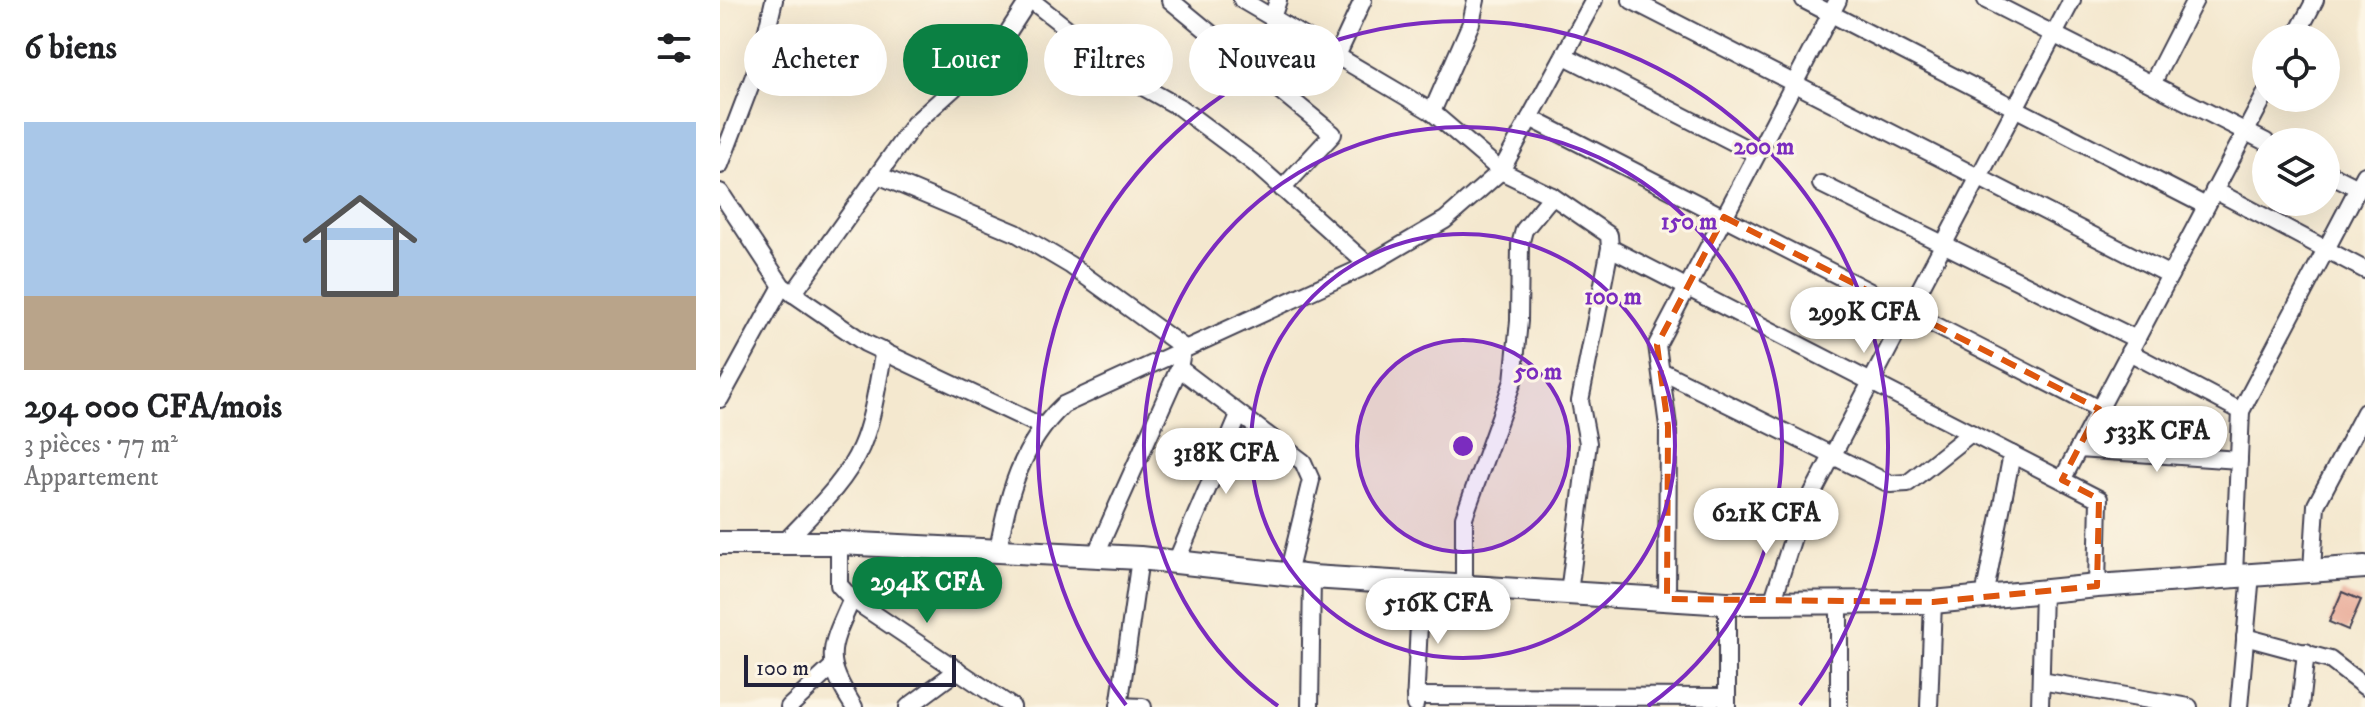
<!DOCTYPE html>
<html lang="fr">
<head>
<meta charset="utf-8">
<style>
  :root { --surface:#fff; --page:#f2f2f2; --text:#202124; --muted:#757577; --line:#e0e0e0; --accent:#0b8043 }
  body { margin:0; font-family:"IM FELL DW Pica",serif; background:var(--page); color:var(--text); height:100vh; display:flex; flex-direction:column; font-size:30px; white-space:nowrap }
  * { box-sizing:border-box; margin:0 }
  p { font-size:26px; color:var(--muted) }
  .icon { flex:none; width:44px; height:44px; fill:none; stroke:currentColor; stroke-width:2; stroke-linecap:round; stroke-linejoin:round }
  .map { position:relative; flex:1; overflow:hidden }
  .sheet { display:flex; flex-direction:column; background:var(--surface); width:720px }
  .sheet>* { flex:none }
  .guide { position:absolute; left:24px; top:24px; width:760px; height:72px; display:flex; gap:16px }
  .tools { position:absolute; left:1532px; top:24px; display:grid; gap:16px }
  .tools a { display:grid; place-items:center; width:88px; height:88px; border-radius:50%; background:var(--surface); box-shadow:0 8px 32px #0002; font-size:40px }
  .scale { position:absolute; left:24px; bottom:20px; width:212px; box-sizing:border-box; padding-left:8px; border:4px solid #22223b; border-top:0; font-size:22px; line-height:28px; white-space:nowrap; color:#22223b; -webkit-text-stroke:6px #fcf5e5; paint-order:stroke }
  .price { position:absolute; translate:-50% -68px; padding:0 18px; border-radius:28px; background:#fff; color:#222; font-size:26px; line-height:52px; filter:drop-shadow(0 2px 4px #0008) }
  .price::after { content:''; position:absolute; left:50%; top:48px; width:24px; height:18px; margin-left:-12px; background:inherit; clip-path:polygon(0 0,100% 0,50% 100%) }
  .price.on { background:var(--accent); color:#fff }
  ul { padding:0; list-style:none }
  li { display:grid; align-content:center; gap:16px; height:424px; padding:0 24px }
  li+li { border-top:2px solid var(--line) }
  li span { display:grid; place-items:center; height:248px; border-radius:0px; color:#555 }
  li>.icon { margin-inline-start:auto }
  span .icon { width:144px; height:144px; fill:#fffc; stroke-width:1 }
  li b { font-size:34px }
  h2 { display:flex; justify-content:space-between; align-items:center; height:96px; padding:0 24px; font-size:34px }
  .tag { padding:0 28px; border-radius:36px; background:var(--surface); box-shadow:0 8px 32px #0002; font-size:28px; line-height:72px }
  .tag.on { background:var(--accent); color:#fff }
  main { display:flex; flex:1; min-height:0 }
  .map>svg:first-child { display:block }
  .building { fill:#e8a794 }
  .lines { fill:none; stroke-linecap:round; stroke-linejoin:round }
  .street-casing { stroke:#424051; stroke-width:20 }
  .secondary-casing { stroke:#424051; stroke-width:26 }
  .street { stroke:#fff; stroke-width:16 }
  .secondary { stroke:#fff; stroke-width:22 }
  .marked { fill:none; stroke:#de560e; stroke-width:6; stroke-dasharray:16 10; stroke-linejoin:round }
  .ring { fill:none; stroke:#7b2cbf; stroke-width:4 }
  .centre { fill:#7b2cbf; stroke:#fcf5e5; stroke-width:4 }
  .ring-label { font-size:24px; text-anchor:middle; font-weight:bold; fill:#7b2cbf; stroke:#fcf5e5; stroke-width:6; stroke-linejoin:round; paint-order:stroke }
</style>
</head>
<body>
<main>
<section class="sheet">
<h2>6 biens<svg class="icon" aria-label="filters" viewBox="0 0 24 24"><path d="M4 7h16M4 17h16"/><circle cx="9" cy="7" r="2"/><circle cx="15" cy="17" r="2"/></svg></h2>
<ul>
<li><span style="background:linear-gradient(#a9c7e8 70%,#b9a48a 0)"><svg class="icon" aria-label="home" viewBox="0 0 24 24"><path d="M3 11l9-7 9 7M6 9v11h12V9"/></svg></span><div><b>294 000 CFA/mois</b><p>3 pièces · 77 m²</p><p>Appartement</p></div></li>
</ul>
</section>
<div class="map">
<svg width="1645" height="707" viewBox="0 0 1645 707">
  <rect width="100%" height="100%" fill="#fcf5e5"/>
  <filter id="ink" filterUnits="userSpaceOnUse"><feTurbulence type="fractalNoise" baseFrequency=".0125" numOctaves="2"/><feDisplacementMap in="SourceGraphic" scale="16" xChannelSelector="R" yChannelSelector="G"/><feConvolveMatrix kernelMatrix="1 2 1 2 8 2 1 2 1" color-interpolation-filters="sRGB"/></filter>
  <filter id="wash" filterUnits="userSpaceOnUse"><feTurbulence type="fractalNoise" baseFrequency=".006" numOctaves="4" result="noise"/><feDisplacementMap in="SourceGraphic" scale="32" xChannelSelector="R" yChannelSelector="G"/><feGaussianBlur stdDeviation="1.8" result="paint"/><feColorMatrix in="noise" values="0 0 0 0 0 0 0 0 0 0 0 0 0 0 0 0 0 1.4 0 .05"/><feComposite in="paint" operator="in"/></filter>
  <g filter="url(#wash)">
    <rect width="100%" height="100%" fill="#f4e8cf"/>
    <g id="blocks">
      <polygon class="building" points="1622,592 1641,600 1628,630 1609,622"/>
    </g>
  </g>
  <g filter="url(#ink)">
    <use href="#blocks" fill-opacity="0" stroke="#424051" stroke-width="2"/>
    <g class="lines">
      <g class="street-casing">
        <g id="street">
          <polyline points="311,0 416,83 459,107 534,163 648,265"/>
          <polyline points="450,0 613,134 562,189"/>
          <polyline points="522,0 712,112 781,171 832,196 889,235 890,248 860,401 868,443 849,593"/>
          <polyline points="911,0 1450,275"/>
          <polyline points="1084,0 1486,206"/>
          <polyline points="1266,0 1546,142"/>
          <polyline points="552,18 558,0"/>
          <polyline points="1575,38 1595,0"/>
          <polyline points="617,56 643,0"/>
          <polyline points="845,56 1037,154"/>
          <polyline points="1432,84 1475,0"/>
          <polyline points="712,112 751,23 756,0"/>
          <polyline points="810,118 1379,409"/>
          <polyline points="0,165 40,60 54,0"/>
          <polyline points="1606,172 1638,188"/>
          <polyline points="158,175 296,233 350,265 463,347 459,368 375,556"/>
          <polyline points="1101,184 1416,339"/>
          <polyline points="1494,190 1645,270"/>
          <polyline points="0,192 62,286 145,343 321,426"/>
          <polyline points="890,248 1379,499 1377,586"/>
          <polyline points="73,294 194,124 264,61 285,37 309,0"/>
          <polyline points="1409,352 1521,411"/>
          <polyline points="459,368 583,462 591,480 568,574"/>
          <polyline points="941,371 1170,484 1188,483 1251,433"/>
          <polyline points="0,399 62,286"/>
          <polyline points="1358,449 1519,460"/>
          <polyline points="1342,480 1546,93"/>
          <path d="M64,543C91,514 125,484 141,447C154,417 157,383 164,351"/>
          <polyline points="119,543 119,585 132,599 292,707"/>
          <path d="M278,550C288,494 301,445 343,405L648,265L725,220L781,171L874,0"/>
          <polyline points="456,562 519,415"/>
          <polyline points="1592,570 1596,505 1645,412"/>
          <polyline points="1514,575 1521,411 1645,175"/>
          <polyline points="744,585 744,517 793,381 799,321 800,245 804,230 832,196"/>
          <polyline points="1264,597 1292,454"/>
          <path d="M132,599C109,650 103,658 134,707"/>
          <polyline points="947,599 948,426 937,345 1118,0"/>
          <polyline points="1052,603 1078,521 1352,0"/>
          <polyline points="1119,603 1119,707"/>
          <polyline points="1525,637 1610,660 1645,687"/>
          <polyline points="1321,681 1469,707"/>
          <polyline points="695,696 1007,697"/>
          <polyline points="695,705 701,584"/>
          <polyline points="399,706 423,707"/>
          <polyline points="1007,706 1007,603"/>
          <polyline points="69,707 112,667"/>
          <polyline points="188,707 238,670"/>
          <polyline points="399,707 420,558"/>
          <polyline points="590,707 592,577"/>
          <polyline points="1209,707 1213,602"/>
          <polyline points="1320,707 1323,590"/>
          <polyline points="1519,707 1531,574"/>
          <polyline points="1580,707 1586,652"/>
        </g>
      </g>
      <g class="secondary-casing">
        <polyline id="secondary" points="0,543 119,543 420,558 592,577 1007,603 1213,602 1377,586 1645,567"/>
      </g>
      <use href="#street" class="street"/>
      <use href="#secondary" class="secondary"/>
    </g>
  </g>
  <path class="marked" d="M1004,217L1379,409L1342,480L1379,499L1377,586L1213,602L947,599L948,426L937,345Z"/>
  <circle cx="743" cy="446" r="106" fill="#7b2cbf" fill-opacity=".12"/>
  <g class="ring">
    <circle cx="743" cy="446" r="106"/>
    <circle cx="743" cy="446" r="212"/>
    <path d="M558 706A319 319 0 1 1 928 706"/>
    <path d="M406 705A425 425 0 1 1 1080 705"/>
  </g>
  <circle cx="743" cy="446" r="12" class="centre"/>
  <g class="ring-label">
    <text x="1044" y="154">200 m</text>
    <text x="969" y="229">150 m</text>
    <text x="893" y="304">100 m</text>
    <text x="818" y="379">50 m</text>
  </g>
</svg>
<div class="tools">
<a><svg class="icon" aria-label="locate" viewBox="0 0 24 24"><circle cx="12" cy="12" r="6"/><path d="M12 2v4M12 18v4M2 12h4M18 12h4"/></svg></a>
<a><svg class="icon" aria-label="layers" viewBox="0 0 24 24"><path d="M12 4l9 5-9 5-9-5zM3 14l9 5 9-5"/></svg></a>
</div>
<div class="scale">100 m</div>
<b class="price" style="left:1144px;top:355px">299K CFA</b>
<b class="price" style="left:1437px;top:474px">533K CFA</b>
<b class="price" style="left:506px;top:496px">318K CFA</b>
<b class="price" style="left:1046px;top:556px">621K CFA</b>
<b class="price on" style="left:207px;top:625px">294K CFA</b>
<b class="price" style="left:718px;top:646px">516K CFA</b>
<div class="guide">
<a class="tag">Acheter</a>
<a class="tag on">Louer</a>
<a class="tag">Filtres</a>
<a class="tag">Nouveau</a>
</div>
</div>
</main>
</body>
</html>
